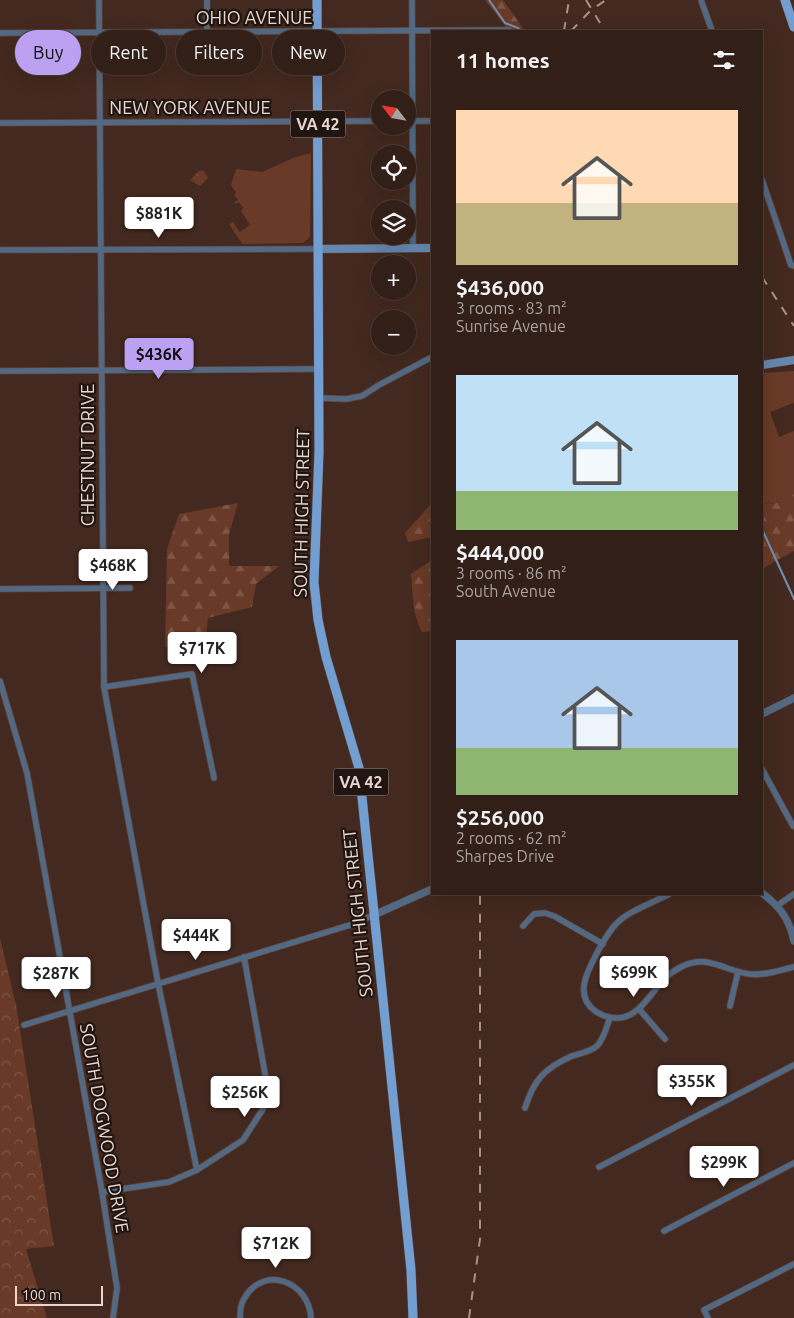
<!DOCTYPE html>
<html lang="en">
<head>
<meta charset="utf-8">
<style>
  :root { --surface:#321f17; --page:#3d2c24; --text:#f1f3f6; --muted:#a8a2a1; --line:#4d3d36; --accent:#bca0f2 }
  body { margin:0; font-family:Ubuntu,sans-serif; background:var(--page); color:var(--text); height:100vh; display:flex; flex-direction:column; font-size:19px; white-space:nowrap }
  * { box-sizing:border-box; margin:0 }
  p { font-size:16px; color:var(--muted) }
  .icon { flex:none; width:28px; height:28px; fill:none; stroke:currentColor; stroke-width:2; stroke-linecap:round; stroke-linejoin:round }
  .map { position:relative; flex:1; overflow:hidden }
  .panel { position:absolute; left:431px; top:30px; width:332px; height:865px; display:flex; flex-direction:column; background:var(--surface); border-radius:0px; box-shadow:0 5px 20px #0002,0 0 0 1px var(--line) }
  .panel>* { flex:none }
  .guide { position:absolute; left:15px; top:30px; width:341px; height:45px; display:flex; gap:10px }
  .needle { width:32px; rotate:301deg }
  .controls { position:absolute; left:371px; top:90px; display:grid; gap:10px }
  .controls a { display:grid; place-items:center; width:45px; height:45px; border-radius:50%; background:var(--surface); box-shadow:0 5px 20px #0002,0 0 0 1px var(--line); font-size:25px }
  .scale { position:absolute; left:15px; bottom:12px; width:88px; box-sizing:border-box; padding-left:5px; border:2px solid #e7d6cf; border-top:0; font-size:14px; line-height:18px; white-space:nowrap; color:#e7d6cf; -webkit-text-stroke:4px #211511; paint-order:stroke }
  .price { position:absolute; translate:-50% -42px; padding:0 11px; border-radius:5px; background:#fff; color:#222; font-size:16px; line-height:32px; filter:drop-shadow(0 1px 2px #0008) }
  .price::after { content:''; position:absolute; left:50%; top:30px; width:15px; height:11px; margin-left:-8px; background:inherit; clip-path:polygon(0 0,100% 0,50% 100%) }
  .price.active { background:var(--accent); color:#111 }
  ul { padding:0; list-style:none }
  li { display:grid; align-content:center; gap:10px; height:265px; padding:0 25px }
  li span { display:grid; place-items:center; height:155px; border-radius:0px; color:#555 }
  li>.icon { margin-inline-start:auto }
  span .icon { width:90px; height:90px; fill:#fffc; stroke-width:1 }
  li b { font-size:21px }
  h2 { display:flex; justify-content:space-between; align-items:center; height:60px; padding:0 25px; font-size:21px }
  .tag { padding:0 18px; border-radius:22px; background:var(--surface); box-shadow:0 5px 20px #0002,0 0 0 1px var(--line); font-size:18px; line-height:45px }
  .tag.active { background:var(--accent); color:#111 }
  .map>svg:first-child { display:block }
  .grass { fill:#693a27 }
  .forest { fill:url(#forest-firs) }
  .park { fill:url(#park-crowns) }
  .lines { fill:none; stroke-linecap:round; stroke-linejoin:round }
  .stream { stroke:#718fb6; stroke-width:2 }
  .minor-casing { stroke:#5d453b; stroke-width:7 }
  .tertiary-casing { stroke:#5d453b; stroke-width:8 }
  .secondary-casing { stroke:#5d453b; stroke-width:9 }
  .primary-casing { stroke:#5d453b; stroke-width:10 }
  .minor { stroke:#536882; stroke-width:5.5 }
  .tertiary { stroke:#536882; stroke-width:7 }
  .secondary { stroke:#6587af; stroke-width:8 }
  .primary { stroke:#729ed2; stroke-width:9 }
  .rail { stroke:#a6928a; stroke-width:2; stroke-dasharray:9 9; stroke-linecap:butt }
  .labels { text-anchor:middle; dominant-baseline:central; stroke-width:4.5; stroke-linejoin:round; paint-order:stroke }
  .shield { fill:#211511; stroke:#ac9c96; stroke-width:1 }
  .shield-label { font-size:16px; font-weight:bold; fill:#e7d6cf }
  .street-label { font-size:18px; fill:#e7d6cf; stroke:#211511 }
</style>
</head>
<body>
<div class="map">
<svg width="794" height="1318" viewBox="0 0 794 1318">
  <defs>
    <pattern id="forest-firs" width="22" height="20" patternUnits="userSpaceOnUse" patternTransform="scale(1.25)"><rect width="22" height="20" fill="#693a27"/><path d="M5 1l3.5 6h-7zM16 11l3.5 6h-7z" fill="#7e5645"/></pattern>
    <pattern id="park-crowns" width="20" height="18" patternUnits="userSpaceOnUse" patternTransform="scale(1.25)"><rect width="20" height="18" fill="#693a27"/><path d="M2 6a3 3 0 1 1 6 0M12 15a3 3 0 1 1 6 0" fill="none" stroke="#7e5645"/></pattern>
  </defs>
  <rect width="100%" height="100%" fill="#43291f"/>
  <g class="grass">
    <polygon points="311,153 310,237 303,243 242,244 229,224 233,222 240,232 250,225 241,211 243,208 239,202 236,204 234,202 238,200 234,195 236,193 231,185 236,169 262,172 293,158"/>
    <path d="M794,371V403L770,412L779,437L794,431V493C787,503 774,505 763,503V373Z"/>
  </g>
  <g class="forest">
    <polygon points="485,0 503,0 525,31 509,31"/>
    <path d="M794,493V551L763,568V503C774,505 787,503 794,493Z"/>
    <polygon points="238,503 229,535 229,566 279,566 256,584 252,607 208,618 206,639 165,647 167,549 179,514"/>
    <polygon points="432,503 432,537 408,542 405,533"/>
    <path d="M432,560V631L422,632C412,612 413,596 411,574Z"/>
  </g>
  <g class="park">
    <polygon points="199,171 204,171 208,178 200,186 190,180"/>
    <polygon points="0,938 16,1005 54,1246 26,1249 47,1318 0,1318"/>
  </g>
  <g class="lines">
    <g class="stream">
      <polyline points="489,0 505,23 518,28 521,31"/>
      <polyline points="762,529 794,599"/>
    </g>
    <g class="minor-casing">
      <g id="minor">
        <polyline points="99,0 104,687 158,983 197,1170"/>
        <polyline points="207,0 207,32"/>
        <polyline points="412,0 413,248"/>
        <polyline points="701,0 712,31"/>
        <polyline points="0,33 509,30"/>
        <polyline points="408,121 432,121"/>
        <polyline points="0,123 380,121"/>
        <polyline points="762,180 791,265 794,266"/>
        <polyline points="0,250 318,249"/>
        <polyline points="0,371 318,369"/>
        <polyline points="319,398 346,399 362,396 379,385 432,357"/>
        <polyline points="0,589 130,588"/>
        <polyline points="0,681 27,773 102,1192 117,1288 113,1318"/>
        <polyline points="104,687 192,674 214,778"/>
        <polyline points="762,769 793,826"/>
        <path d="M669,894C653,903 628,911 616,924C609,931 604,941 599,949C590,967 572,994 595,1011C601,1015 608,1018 616,1018C638,1019 651,993 664,979C669,974 677,969 683,966C708,954 725,971 749,974C764,976 780,970 794,967"/>
        <polyline points="778,905 794,894"/>
        <polyline points="523,926 534,914 545,913 554,916 603,944"/>
        <polyline points="730,1006 738,972"/>
        <polyline points="639,1009 665,1039"/>
        <polyline points="24,1025 350,925 374,915"/>
        <path d="M525,1108C534,1079 545,1068 572,1056C581,1053 590,1052 597,1046C604,1039 607,1026 610,1017"/>
        <polyline points="599,1167 794,1065"/>
        <polyline points="102,1192 169,1182 197,1170 243,1140 263,1109 266,1079 244,957"/>
        <polyline points="664,1231 794,1163"/>
        <path d="M240,1318C240,1312 240,1305 244,1299C263,1264 309,1281 311,1318"/>
        <polyline points="708,1318 704,1310 794,1264"/>
      </g>
    </g>
    <g class="tertiary-casing">
      <g id="tertiary">
        <polyline points="762,714 794,698"/>
        <path d="M762,893C780,907 789,918 794,941"/>
        <polyline points="374,915 432,889"/>
      </g>
    </g>
    <g class="secondary-casing">
      <g id="secondary">
        <polyline points="318,249 432,248"/>
        <polyline points="762,365 794,360"/>
      </g>
    </g>
    <g class="primary-casing">
      <g id="primary">
        <polyline points="317,0 319,452 314,582 318,620 326,657 359,768 411,1270 413,1318"/>
        <polyline points="785,0 794,27"/>
      </g>
    </g>
    <use href="#minor" class="minor"/>
    <use href="#tertiary" class="tertiary"/>
    <use href="#secondary" class="secondary"/>
    <use href="#primary" class="primary"/>
    <g class="rail">
      <polyline points="586,0 605,31"/>
      <polyline points="564,31 569,0"/>
      <polyline points="571,31 591,10 606,0"/>
      <polyline points="762,277 794,326"/>
      <polyline points="469,1318 480,1239 480,894"/>
    </g>
  </g>
  <g class="labels">
    <g class="shield">
      <rect x="290.5" y="110.5" width="55" height="27" rx="4"/>
      <rect x="333.5" y="768.5" width="55" height="27" rx="4"/>
    </g>
    <g class="shield-label">
      <text x="318" y="124">VA 42</text>
      <text x="361" y="782">VA 42</text>
    </g>
    <g class="street-label">
      <text x="254" y="17">OHIO AVENUE</text>
      <text x="190" y="107">NEW YORK AVENUE</text>
      <text transform="translate(87 455) rotate(-90)">CHESTNUT DRIVE</text>
      <text transform="translate(301 513) rotate(-89)">SOUTH HIGH STREET</text>
      <text transform="translate(357 913) rotate(-96)">SOUTH HIGH STREET</text>
      <text transform="translate(105 1128) rotate(80)">SOUTH DOGWOOD DRIVE</text>
    </g>
  </g>
</svg>
<div class="controls">
<a><svg class="needle" viewBox="-14 -14 28 28"><path d="M0-13l5 13h-10z" fill="#e53935"/><path d="M0 13l5-13h-10z" fill="#a8a2a1"/></svg></a>
<a><svg class="icon" aria-label="locate" viewBox="0 0 24 24"><circle cx="12" cy="12" r="6"/><path d="M12 2v4M12 18v4M2 12h4M18 12h4"/></svg></a>
<a><svg class="icon" aria-label="layers" viewBox="0 0 24 24"><path d="M12 4l9 5-9 5-9-5zM3 14l9 5 9-5"/></svg></a>
<a>+</a>
<a>−</a>
</div>
<div class="scale">100 m</div>
<b class="price" style="left:159px;top:239px">$881K</b>
<b class="price active" style="left:159px;top:380px">$436K</b>
<b class="price" style="left:113px;top:591px">$468K</b>
<b class="price" style="left:202px;top:674px">$717K</b>
<b class="price" style="left:196px;top:961px">$444K</b>
<b class="price" style="left:634px;top:998px">$699K</b>
<b class="price" style="left:56px;top:999px">$287K</b>
<b class="price" style="left:692px;top:1107px">$355K</b>
<b class="price" style="left:245px;top:1118px">$256K</b>
<b class="price" style="left:724px;top:1188px">$299K</b>
<b class="price" style="left:276px;top:1269px">$712K</b>
<div class="guide">
<a class="tag active">Buy</a>
<a class="tag">Rent</a>
<a class="tag">Filters</a>
<a class="tag">New</a>
</div>
<section class="panel">
<h2>11 homes<svg class="icon" aria-label="filters" viewBox="0 0 24 24"><path d="M4 7h16M4 17h16"/><circle cx="9" cy="7" r="2"/><circle cx="15" cy="17" r="2"/></svg></h2>
<ul>
<li><span style="background:linear-gradient(#ffd9b3 60%,#c2b280 0)"><svg class="icon" aria-label="home" viewBox="0 0 24 24"><path d="M3 11l9-7 9 7M6 9v11h12V9"/></svg></span><div><b>$436,000</b><p>3 rooms · 83 m²</p><p>Sunrise Avenue</p></div></li>
<li><span style="background:linear-gradient(#bfe0f5 75%,#8fb573 0)"><svg class="icon" aria-label="home" viewBox="0 0 24 24"><path d="M3 11l9-7 9 7M6 9v11h12V9"/></svg></span><div><b>$444,000</b><p>3 rooms · 86 m²</p><p>South Avenue</p></div></li>
<li><span style="background:linear-gradient(#a9c7e8 70%,#8fb573 0)"><svg class="icon" aria-label="home" viewBox="0 0 24 24"><path d="M3 11l9-7 9 7M6 9v11h12V9"/></svg></span><div><b>$256,000</b><p>2 rooms · 62 m²</p><p>Sharpes Drive</p></div></li>
</ul>
</section>
</div>
</body>
</html>
